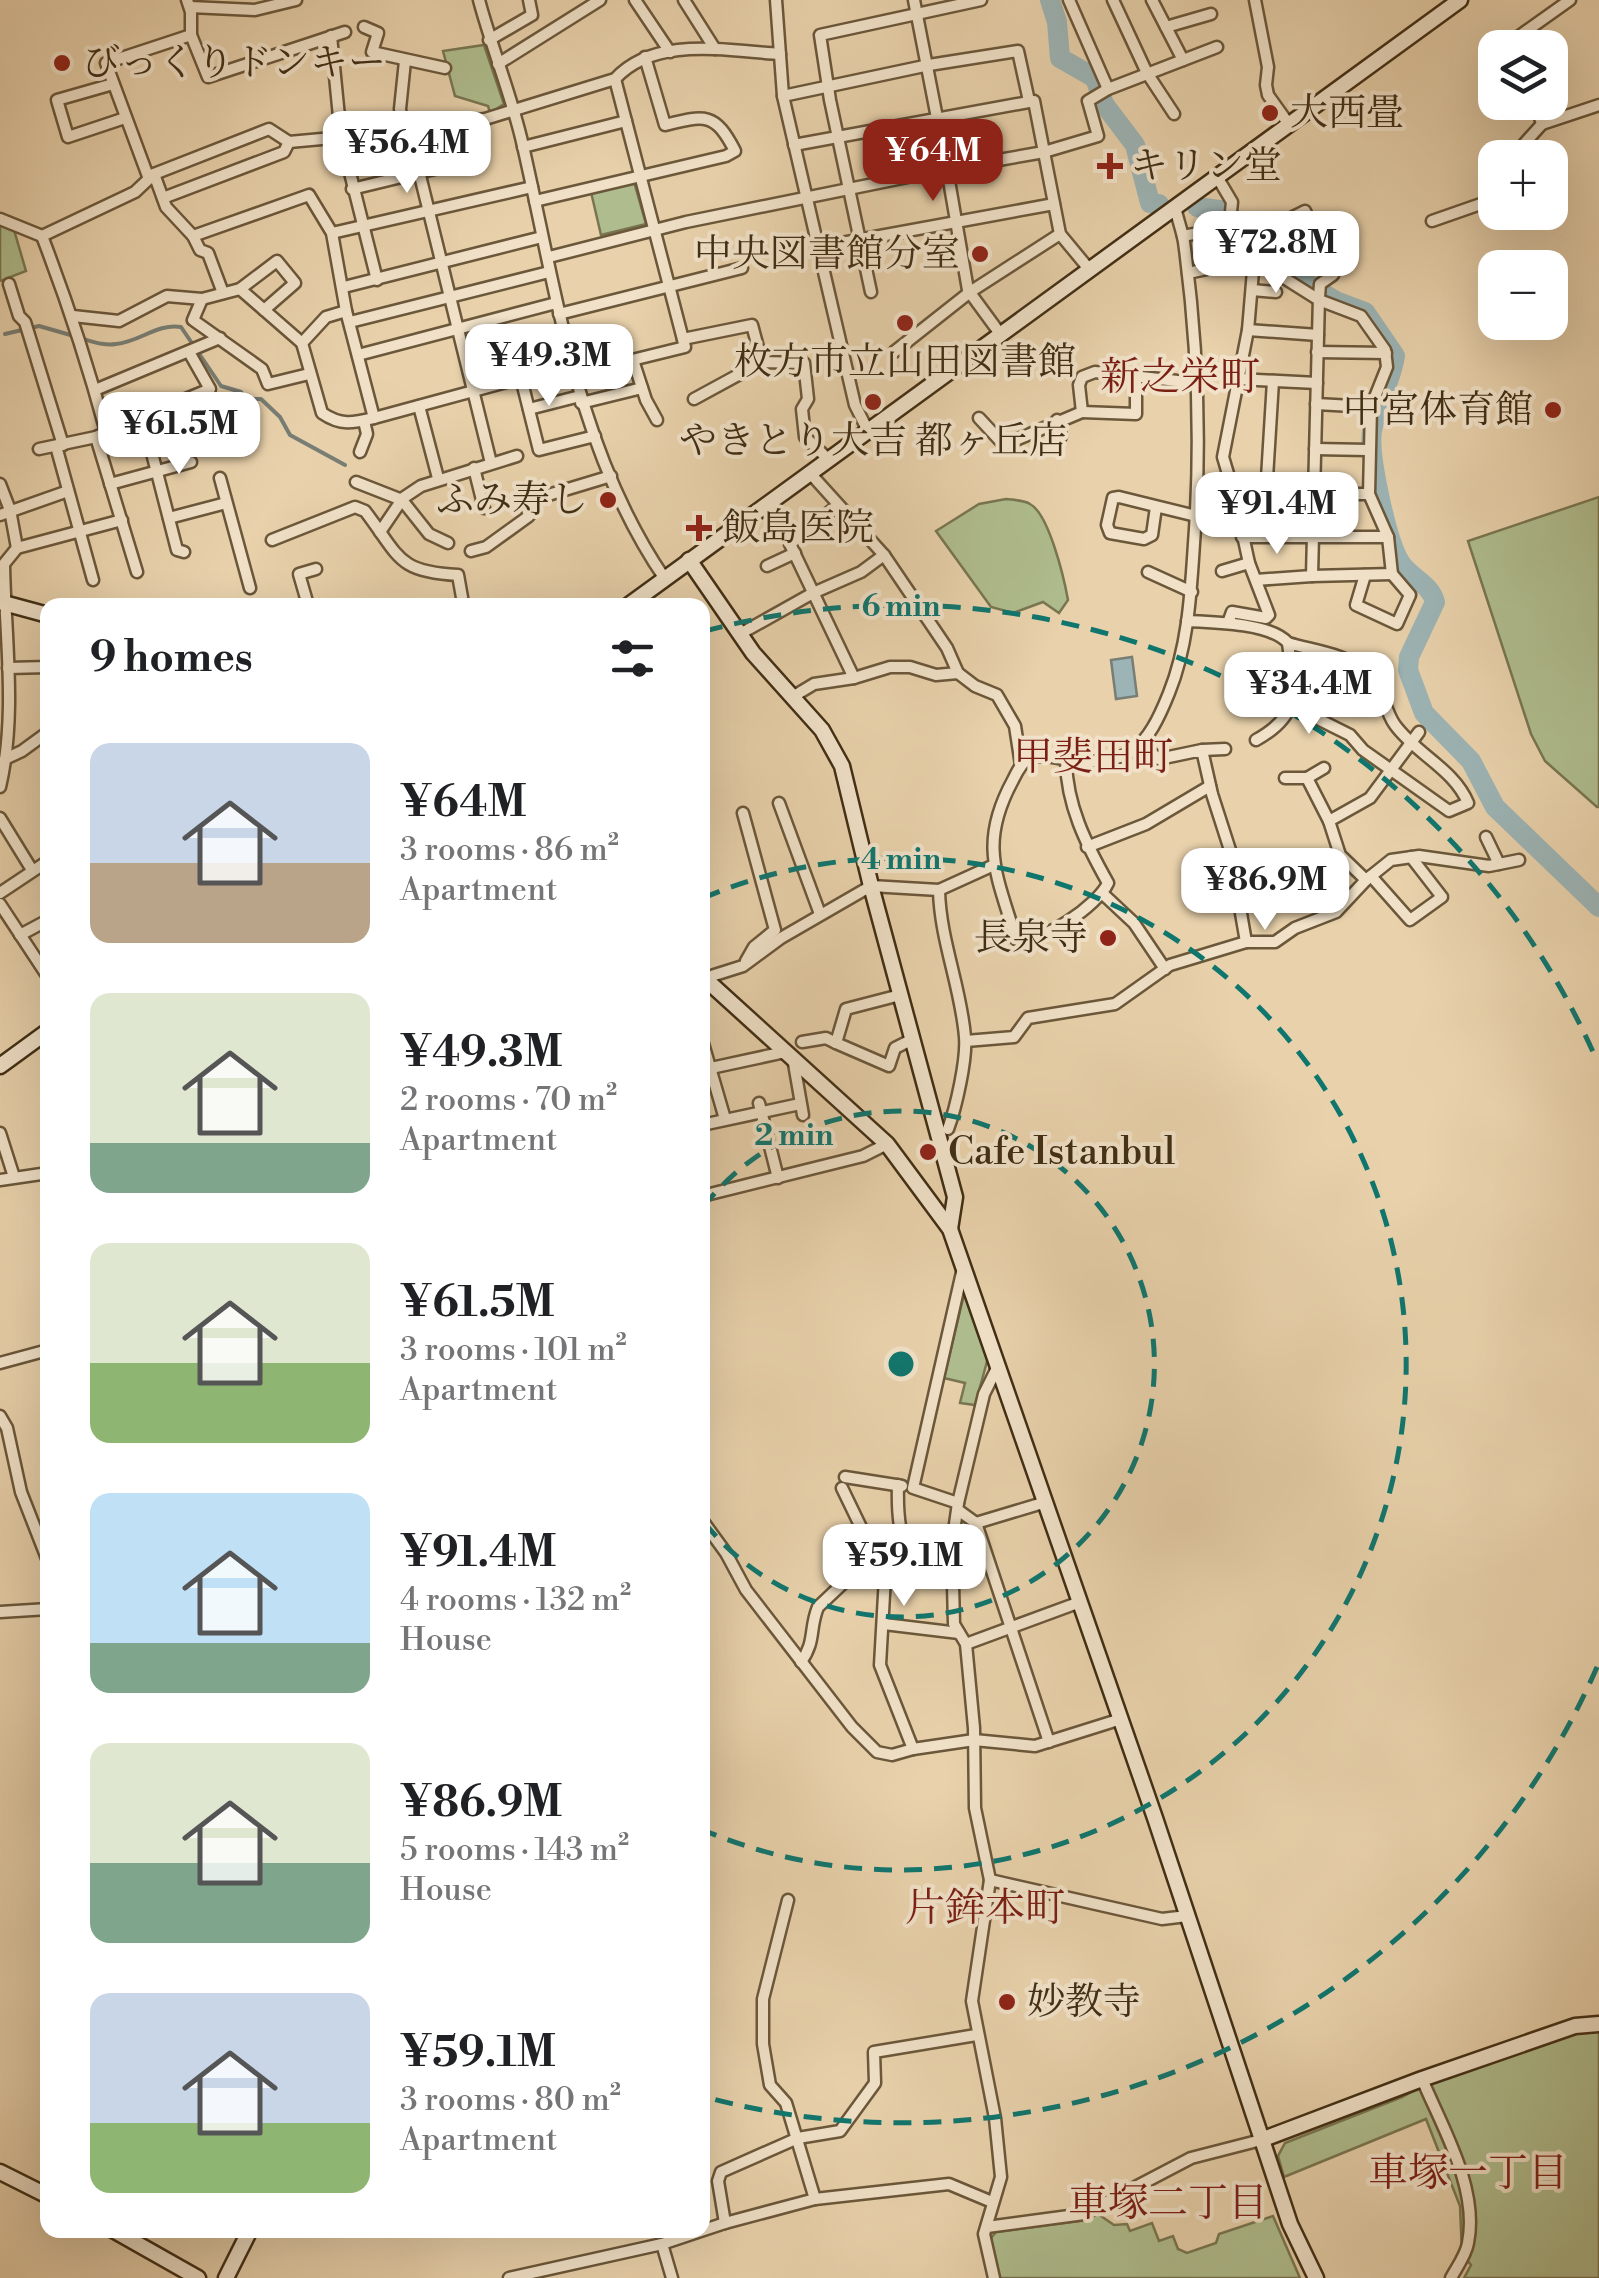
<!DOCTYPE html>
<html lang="en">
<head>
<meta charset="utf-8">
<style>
  :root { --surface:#fff; --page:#f2f2f2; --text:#202124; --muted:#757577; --accent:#8f2418 }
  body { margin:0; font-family:"Libre Bodoni","Noto Serif JP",serif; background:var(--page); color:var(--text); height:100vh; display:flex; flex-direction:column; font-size:38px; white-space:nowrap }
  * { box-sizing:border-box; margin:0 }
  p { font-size:32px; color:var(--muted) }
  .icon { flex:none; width:55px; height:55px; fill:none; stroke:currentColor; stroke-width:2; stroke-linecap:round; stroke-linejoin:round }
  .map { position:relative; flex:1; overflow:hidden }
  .sheet { position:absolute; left:40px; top:598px; width:670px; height:1640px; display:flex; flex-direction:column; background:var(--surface); border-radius:20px; box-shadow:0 10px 40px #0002 }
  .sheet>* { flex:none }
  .tools { position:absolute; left:1478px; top:30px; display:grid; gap:20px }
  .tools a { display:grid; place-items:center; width:90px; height:90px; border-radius:20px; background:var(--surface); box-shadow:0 10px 40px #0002; font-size:50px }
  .price { position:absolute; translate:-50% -85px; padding:0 22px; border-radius:20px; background:#fff; color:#222; font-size:32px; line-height:65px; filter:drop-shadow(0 2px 5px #0008) }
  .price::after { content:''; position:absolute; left:50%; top:60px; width:30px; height:22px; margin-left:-15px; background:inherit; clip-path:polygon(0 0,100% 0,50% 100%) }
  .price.active { background:var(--accent); color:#fff }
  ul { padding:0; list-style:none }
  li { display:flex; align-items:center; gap:30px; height:250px; padding:0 50px }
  li span { display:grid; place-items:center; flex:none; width:280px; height:200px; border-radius:20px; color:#555 }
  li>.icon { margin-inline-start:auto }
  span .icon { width:120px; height:120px; fill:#fffc; stroke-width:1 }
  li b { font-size:42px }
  h2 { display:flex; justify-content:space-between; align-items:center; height:120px; padding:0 50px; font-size:42px }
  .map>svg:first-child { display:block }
  .green { fill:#afbd8e; stroke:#787651; stroke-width:2.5 }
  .water { fill:#9cb4b5; stroke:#787e75; stroke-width:2.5 }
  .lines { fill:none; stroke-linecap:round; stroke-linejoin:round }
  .stream { stroke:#787e75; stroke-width:4 }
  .river { stroke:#9cb4b5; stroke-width:20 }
  .street-casing { stroke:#6b573a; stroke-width:15 }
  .secondary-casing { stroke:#412e14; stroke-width:19 }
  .street { stroke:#f0e1c8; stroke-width:10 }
  .secondary { stroke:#f0e1c8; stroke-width:14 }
  .ring { fill:none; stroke:#0f766e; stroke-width:5; stroke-dasharray:18 12 }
  .poi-dot { fill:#8f2418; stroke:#f0e1c8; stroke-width:4 }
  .labels { text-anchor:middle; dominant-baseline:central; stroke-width:8; stroke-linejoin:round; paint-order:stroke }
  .poi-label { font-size:38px; fill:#412e14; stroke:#f0e1c8; text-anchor:start }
  .neighbourhood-label { font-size:40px; fill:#7a1f14; stroke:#f0e1c8 }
  .centre { fill:#0f766e; stroke:#f0e1c8; stroke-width:5 }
  .ring-label { font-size:30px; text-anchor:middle; font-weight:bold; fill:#0f766e; stroke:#f0e1c8; stroke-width:8; stroke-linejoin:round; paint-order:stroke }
</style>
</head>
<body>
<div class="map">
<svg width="1599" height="2278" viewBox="0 0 1599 2278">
  <rect width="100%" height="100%" fill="#e8d1ab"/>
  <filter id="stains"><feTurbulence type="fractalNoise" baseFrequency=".002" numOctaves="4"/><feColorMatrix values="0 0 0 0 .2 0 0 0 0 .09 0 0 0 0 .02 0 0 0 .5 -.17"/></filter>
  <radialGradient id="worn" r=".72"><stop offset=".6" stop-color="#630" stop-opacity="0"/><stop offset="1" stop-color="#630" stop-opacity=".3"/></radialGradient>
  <g class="green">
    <polygon points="484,45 504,104 490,113 488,106 455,96 443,51"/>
    <polygon points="634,182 646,224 601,235 591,192"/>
    <polygon points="0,224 14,230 26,271 0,281"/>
    <polygon points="1599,497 1599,807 1597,807 1545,761 1531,734 1468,541"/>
    <path d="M1006,499C1013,500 1024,500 1030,504C1049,514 1064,578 1068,600L1059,613L1043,602L1013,613L991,607L936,531L979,504Z"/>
    <polygon points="965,1290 988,1358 975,1405 960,1403 965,1383 944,1378"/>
    <polygon points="1599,2024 1599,2278 1464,2278 1471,2265 1462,2253 1460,2206 1426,2119 1284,2177 1278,2156 1285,2143 1402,2097 1446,2073"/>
    <polygon points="1098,2214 1114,2225 1127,2224 1130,2231 1152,2223 1159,2241 1173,2236 1178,2249 1187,2253 1216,2243 1219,2234 1273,2216 1300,2278 999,2278 991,2238 996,2232 1079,2221"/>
  </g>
  <polygon class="water" points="1132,657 1137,696 1116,699 1111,660"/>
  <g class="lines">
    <g class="stream">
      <polyline points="5,334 39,326 74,336"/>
      <path d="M83,339C94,342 105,346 116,344C140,342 157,323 181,327L221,386L241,392L245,399H261L280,417L290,435L345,465"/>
    </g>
    <g class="river">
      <polyline points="1050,0 1057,22 1060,58 1095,78 1104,104 1135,145 1150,203 1159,204"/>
      <path d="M1197,207L1227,211L1246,236L1296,277L1336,301L1365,312L1395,356C1391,382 1376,406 1372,431C1368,455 1387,541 1400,562C1410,578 1430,583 1435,602L1409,657L1408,670L1424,713L1471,761L1495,807L1599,907"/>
    </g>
    <g class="street-casing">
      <g id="street">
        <polyline points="187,0 191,12 191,35 208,77 345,32"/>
        <path d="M479,0C492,49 512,96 523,146C557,294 577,451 665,579"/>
        <polyline points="635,0 670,52"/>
        <polyline points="684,0 715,49"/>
        <polyline points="776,0 783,96 855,405 867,429"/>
        <polyline points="914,0 947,169 1044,152 1098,136 1088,101 1108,89 1217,47"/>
        <polyline points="1069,0 1108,89"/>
        <polyline points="1113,0 1147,73 1174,114"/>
        <polyline points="1152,0 1183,60"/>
        <polyline points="1255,0 1268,67 1266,85 1268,95 1288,123"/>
        <polyline points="190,7 255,10 296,0"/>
        <polyline points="364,27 378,33 372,52 445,68"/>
        <polyline points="1166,27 1211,14"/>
        <polyline points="331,36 341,137 377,280"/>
        <polyline points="489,40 532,15 529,0"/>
        <polyline points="1518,48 1515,39 1570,0"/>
        <polyline points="498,64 600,0"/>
        <polyline points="113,84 57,100 68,137 125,118"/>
        <polyline points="783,96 929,65 1018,51 1029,101"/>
        <polyline points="1542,124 1599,105"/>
        <polyline points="403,131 400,109 405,61"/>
        <polyline points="409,131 491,463"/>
        <polyline points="794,145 1034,101 1060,234 1089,269"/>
        <polyline points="523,147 626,121"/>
        <polyline points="1528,158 1524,144 1542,124 1535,102"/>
        <polyline points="154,174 166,207 193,236 200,250 208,253 223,293"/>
        <polyline points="149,179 106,63 191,35"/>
        <polyline points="352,189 451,165"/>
        <polyline points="163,198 284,152 289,142"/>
        <path d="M535,201L726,156L735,151C715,112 705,115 665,125L645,57"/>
        <path d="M0,219L42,236L135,192L154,174L269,129L289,142L409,131L485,119L615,79C655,35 727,51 780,54"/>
        <polyline points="1432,221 1495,199"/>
        <polyline points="332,233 532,187"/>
        <path d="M42,236C67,301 88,365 106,432L96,437L137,572"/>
        <polyline points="193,236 309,195 332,233 346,311 374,418"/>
        <polyline points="1183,236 1234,226"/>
        <polyline points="820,247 1054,204"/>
        <polyline points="1304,255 1321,247"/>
        <polyline points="549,257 686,222 947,169 968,290 1001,335"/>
        <polyline points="1188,273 1254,259 1319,300 1361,316 1385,350 1387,367 1371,407 1369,494 1388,537 1392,574 1312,576"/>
        <polyline points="9,284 19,316 25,322 63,445"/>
        <polyline points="344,287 542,237"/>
        <polyline points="240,289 302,343"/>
        <polyline points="1252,290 1276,292"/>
        <polyline points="871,292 830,100 820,35 981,0"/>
        <polyline points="202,299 193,320 262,369 268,384 309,374"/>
        <path d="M346,311L326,317L302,343L322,413C341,426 353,423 374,418L573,364"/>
        <polyline points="559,314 742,268"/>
        <polyline points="73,316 119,321 167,296 202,299 240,289 277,261 295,283 264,310"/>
        <polyline points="350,322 549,272"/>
        <polyline points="1248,330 1318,335"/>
        <polyline points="683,339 752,325 762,362"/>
        <polyline points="894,352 970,292 1060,234"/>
        <polyline points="1317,352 1386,353"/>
        <polyline points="358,355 556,303"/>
        <polyline points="633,360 646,400 657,420"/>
        <polyline points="575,374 685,347 615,79"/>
        <polyline points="521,378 539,450 595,436"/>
        <polyline points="1238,379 1317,383"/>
        <polyline points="95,390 220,338"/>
        <polyline points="694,399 762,362 804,363 808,399 802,409 805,437 827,458"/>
        <polyline points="581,403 642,388"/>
        <polyline points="1316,404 1371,407"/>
        <polyline points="419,406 438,478"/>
        <polyline points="529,409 580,396"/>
        <polyline points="1082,412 1136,414 1136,376"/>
        <polyline points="979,418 1004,445 1082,412 1079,385 1082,377 1095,372 1196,383"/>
        <polyline points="1057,420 1061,436 1058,443"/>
        <polyline points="145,426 177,550 184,552"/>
        <polyline points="106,432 210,389 189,352"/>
        <polyline points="56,446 93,580"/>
        <polyline points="39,449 96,437"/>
        <polyline points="1315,449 1368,450"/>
        <polyline points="360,452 367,434 364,421"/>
        <polyline points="474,468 484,508"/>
        <polyline points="809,472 884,555 947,648 958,673 975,686 997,695 1015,726 1021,765"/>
        <polyline points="220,478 250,588"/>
        <polyline points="356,482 402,500 429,534 448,543"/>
        <polyline points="0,484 10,510 17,548"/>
        <polyline points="110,484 191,462"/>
        <polyline points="1266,494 1273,381"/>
        <polyline points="1198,496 1234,494 1223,457 1248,330 1254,259 1230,221 1232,202 1216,175"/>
        <polyline points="838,505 790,544 854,678"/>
        <polyline points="1156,507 1152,535 1144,539 1110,533 1107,525 1113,498 1119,497 1196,516"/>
        <polyline points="0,515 68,491"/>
        <polyline points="169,518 226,503"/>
        <polyline points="380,532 403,498 421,486 517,456"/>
        <polyline points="1242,537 1388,537"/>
        <path d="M272,540L355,507L365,511C400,557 397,572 458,575L463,603"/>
        <polyline points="471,551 486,547 529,516 525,502 611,476"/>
        <polyline points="767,566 795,553"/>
        <polyline points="1222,571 1249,563"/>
        <polyline points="1148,572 1192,592"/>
        <polyline points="1365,575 1356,605 1397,624 1410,595 1392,574"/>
        <polyline points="1256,580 1312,576 1314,494 1369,494"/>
        <polyline points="308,605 299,574 316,569"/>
        <path d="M1187,621C1213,622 1271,623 1288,643C1315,651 1345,654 1367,671C1383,682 1383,709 1395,725C1416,754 1454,769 1468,803L1449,811L1363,750L1350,735L1320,720V653"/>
        <polyline points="1228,623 1232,612 1266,618 1269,615 1249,563 1234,494 1314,494 1319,297 1320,284 1333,275 1305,211 1244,242"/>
        <polyline points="740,634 813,593 861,572 884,555"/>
        <polyline points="8,668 48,667"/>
        <polyline points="794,696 814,684 854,678 890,667 910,667 936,675 958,673"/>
        <path d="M1256,740C1303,714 1294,690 1288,643"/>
        <polyline points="1202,750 1225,749"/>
        <polyline points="5,759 22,751 48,732"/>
        <path d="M1066,759C1066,804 1086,844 1108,883C1098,905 1041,945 1016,939C997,875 978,844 1013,780C1017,772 1022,761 1031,757C1041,754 1059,758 1069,760C1130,767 1147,748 1169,693C1190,641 1191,584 1195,529C1201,435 1197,337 1184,242C1182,230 1177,218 1175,206"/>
        <polyline points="1285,778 1307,778 1329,821"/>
        <polyline points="1307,778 1324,768"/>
        <path d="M0,787C17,715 5,636 4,564L17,548L122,520"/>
        <polyline points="779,803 820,914"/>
        <polyline points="743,813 775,930 754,947 746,961"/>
        <polyline points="0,818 32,870"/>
        <polyline points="1486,837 1499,864"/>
        <polyline points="1087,847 1146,824 1210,786"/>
        <polyline points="1371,876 1410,920 1442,897 1411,857"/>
        <polyline points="1366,880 1391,860 1419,856 1489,866 1519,860"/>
        <path d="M939,890C940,940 961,987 965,1037C967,1059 956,1108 948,1129"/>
        <polyline points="0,893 48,861"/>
        <polyline points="1103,894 1134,923 1165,969"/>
        <polyline points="0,904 48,977"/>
        <polyline points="20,935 48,920"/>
        <polyline points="1246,942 1275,942 1295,928 1336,912 1366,880 1340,855 1329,821 1370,798 1419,732"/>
        <polyline points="705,978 743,966 781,938 871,886 939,890 994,865"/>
        <polyline points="900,995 846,1009 836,1043 889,1066 895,1048 911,1040"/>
        <polyline points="702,1040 725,1119"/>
        <polyline points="966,1041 1014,1037 1028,1018 1115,1004 1170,965 1246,942 1230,850 1212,794 1202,750 1159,759 1141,745"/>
        <polyline points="802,1042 826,1038 836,1043"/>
        <polyline points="793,1058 803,1115"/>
        <polyline points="711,1068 785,1052"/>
        <polyline points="759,1103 778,1178"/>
        <polyline points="702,1125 800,1104"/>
        <polyline points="0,1133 14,1177"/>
        <polyline points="0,1180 48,1173"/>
        <polyline points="702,1196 863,1156 887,1144"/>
        <polyline points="0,1363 48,1350"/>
        <polyline points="0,1416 7,1428 21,1492 48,1561"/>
        <polyline points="845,1477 902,1486"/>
        <path d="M898,1485C897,1518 900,1540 914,1570"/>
        <polyline points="842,1488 885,1577 880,1665 913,1749"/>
        <polyline points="958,1503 913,1488 963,1268"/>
        <polyline points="958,1510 976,1523 1049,1742"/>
        <polyline points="702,1520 726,1553 746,1590 852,1727 877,1752 892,1755 913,1749 974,1740 1035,1746 1121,1719"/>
        <polyline points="976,1523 1046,1502"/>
        <polyline points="0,1612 48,1609"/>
        <polyline points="884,1624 959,1633"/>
        <polyline points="966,1644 1080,1602"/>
        <path d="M801,1662C816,1641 809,1629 818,1607L874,1554"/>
        <polyline points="990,1880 1162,1919 1187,1916"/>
        <polyline points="788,1900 763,1999 763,2044 770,2085 786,2103 815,2199"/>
        <path d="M1422,2079C1442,2127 1479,2188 1468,2243C1466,2255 1457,2267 1451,2278"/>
        <polyline points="725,2223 718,2181 721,2172 798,2138 840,2131 875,2083 874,2052 976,2035"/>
        <polyline points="987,2227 1084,2214 1191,2158 1261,2140"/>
        <polyline points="662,2244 672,2278"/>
        <polyline points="509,2278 662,2244 725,2223 815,2199 949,2184 992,2202"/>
        <polyline points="994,2278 984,2234 1001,2177 995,2118 972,2001 990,1880 975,1808 974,1728 966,1644 954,1624 952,1545 958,1503 984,1394 998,1366"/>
      </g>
    </g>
    <g class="secondary-casing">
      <g id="secondary">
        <polyline points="689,560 753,653 822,730 842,766 871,886 955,1197 950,1229"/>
        <polyline points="0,602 48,615"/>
        <polyline points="629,605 1460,0"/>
        <polyline points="702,976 887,1144 950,1229 1155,1818 1290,2224 1316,2278"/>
        <polyline points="0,1066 48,1031"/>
        <polyline points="1261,2140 1422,2079 1575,2026 1599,2024"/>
        <polyline points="0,2172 48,2196"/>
        <polyline points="113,2230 198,2278"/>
        <polyline points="226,2278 250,2230"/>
      </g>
    </g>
    <use href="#street" class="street"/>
    <use href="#secondary" class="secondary"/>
  </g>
  <g class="ring">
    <path d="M703 1207A253 253 0 1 1 703 1521"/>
    <path d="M703 898A506 506 0 1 1 703 1830"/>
    <path d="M1597 1667A759 759 0 0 1 705 2097M705 631A759 759 0 0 1 1597 1061"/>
  </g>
  <g class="poi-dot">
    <circle cx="62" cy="63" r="10"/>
    <circle cx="1270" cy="113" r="10"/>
    <path d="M1105 151h10v10h10v10h-10v10h-10v-10h-10v-10h10z"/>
    <circle cx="980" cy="254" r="10"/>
    <circle cx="905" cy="323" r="10"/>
    <circle cx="873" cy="402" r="10"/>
    <circle cx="1553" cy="410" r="10"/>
    <circle cx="608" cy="500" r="10"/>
    <path d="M694 513h10v10h10v10h-10v10h-10v-10h-10v-10h10z"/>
    <circle cx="1108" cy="938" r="10"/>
    <circle cx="928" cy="1152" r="10"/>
    <circle cx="1007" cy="2002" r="10"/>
  </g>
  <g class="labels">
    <g class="poi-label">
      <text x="82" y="63">びっくりドンキー</text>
      <text x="1290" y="113">大西畳</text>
      <text x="1130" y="166">キリン堂</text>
      <text x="960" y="254" text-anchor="end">中央図書館分室</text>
      <text x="905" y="362" text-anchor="middle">枚方市立山田図書館</text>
      <text x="1533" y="410" text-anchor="end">中宮体育館</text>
      <text x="873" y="441" text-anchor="middle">やきとり大吉 都ヶ丘店</text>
      <text x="588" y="500" text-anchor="end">ふみ寿し</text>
      <text x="722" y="528">飯島医院</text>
      <text x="1088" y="938" text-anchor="end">長泉寺</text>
      <text x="948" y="1152">Cafe Istanbul</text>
      <text x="1027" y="2002">妙教寺</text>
    </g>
    <g class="neighbourhood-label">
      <text x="1180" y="378">新之栄町</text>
      <text x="1093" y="758">甲斐田町</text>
      <text x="985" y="1909">片鉾本町</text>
      <text x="1468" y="2174">車塚一丁目</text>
      <text x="1168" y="2204">車塚二丁目</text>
    </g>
  </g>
  <circle cx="901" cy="1364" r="15" class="centre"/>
  <g class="ring-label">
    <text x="901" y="616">6 min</text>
    <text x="901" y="869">4 min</text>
    <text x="794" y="1145">2 min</text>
  </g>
  <rect width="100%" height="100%" filter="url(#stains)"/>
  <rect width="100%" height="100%" fill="url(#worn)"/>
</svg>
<div class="tools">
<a><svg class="icon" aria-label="layers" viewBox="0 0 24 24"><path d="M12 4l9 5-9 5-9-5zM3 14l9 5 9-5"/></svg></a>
<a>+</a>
<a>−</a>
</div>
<b class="price" style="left:407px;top:196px">¥56.4M</b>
<b class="price active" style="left:933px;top:204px">¥64M</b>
<b class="price" style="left:1276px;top:296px">¥72.8M</b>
<b class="price" style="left:549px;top:409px">¥49.3M</b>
<b class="price" style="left:179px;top:477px">¥61.5M</b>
<b class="price" style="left:1277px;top:557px">¥91.4M</b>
<b class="price" style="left:1309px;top:737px">¥34.4M</b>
<b class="price" style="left:1265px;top:933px">¥86.9M</b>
<b class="price" style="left:904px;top:1609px">¥59.1M</b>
<section class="sheet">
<h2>9 homes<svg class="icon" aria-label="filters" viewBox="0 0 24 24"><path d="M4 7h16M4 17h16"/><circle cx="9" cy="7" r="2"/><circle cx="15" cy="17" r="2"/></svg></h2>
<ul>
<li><span style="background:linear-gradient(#c9d6e8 60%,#b9a48a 0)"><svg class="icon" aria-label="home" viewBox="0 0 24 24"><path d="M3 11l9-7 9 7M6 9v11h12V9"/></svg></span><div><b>¥64M</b><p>3 rooms · 86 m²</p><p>Apartment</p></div></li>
<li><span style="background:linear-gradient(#dfe7d0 75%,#7fa58c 0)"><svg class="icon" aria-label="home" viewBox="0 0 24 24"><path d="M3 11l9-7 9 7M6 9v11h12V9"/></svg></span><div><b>¥49.3M</b><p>2 rooms · 70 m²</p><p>Apartment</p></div></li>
<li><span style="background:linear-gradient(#dfe7d0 60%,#8fb573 0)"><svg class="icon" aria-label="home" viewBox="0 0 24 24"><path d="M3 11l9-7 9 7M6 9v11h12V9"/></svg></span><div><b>¥61.5M</b><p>3 rooms · 101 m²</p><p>Apartment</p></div></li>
<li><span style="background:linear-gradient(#bfe0f5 75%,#7fa58c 0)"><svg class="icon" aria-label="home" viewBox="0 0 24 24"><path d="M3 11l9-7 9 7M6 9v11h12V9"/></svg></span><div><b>¥91.4M</b><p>4 rooms · 132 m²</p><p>House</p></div></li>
<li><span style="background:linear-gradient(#dfe7d0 60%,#7fa58c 0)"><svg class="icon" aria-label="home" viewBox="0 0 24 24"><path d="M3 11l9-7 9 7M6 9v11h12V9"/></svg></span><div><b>¥86.9M</b><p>5 rooms · 143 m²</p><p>House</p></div></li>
<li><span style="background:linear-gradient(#c9d6e8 65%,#8fb573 0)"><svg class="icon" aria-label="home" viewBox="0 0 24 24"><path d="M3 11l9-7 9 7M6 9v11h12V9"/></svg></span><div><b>¥59.1M</b><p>3 rooms · 80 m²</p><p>Apartment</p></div></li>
</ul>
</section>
</div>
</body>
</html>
